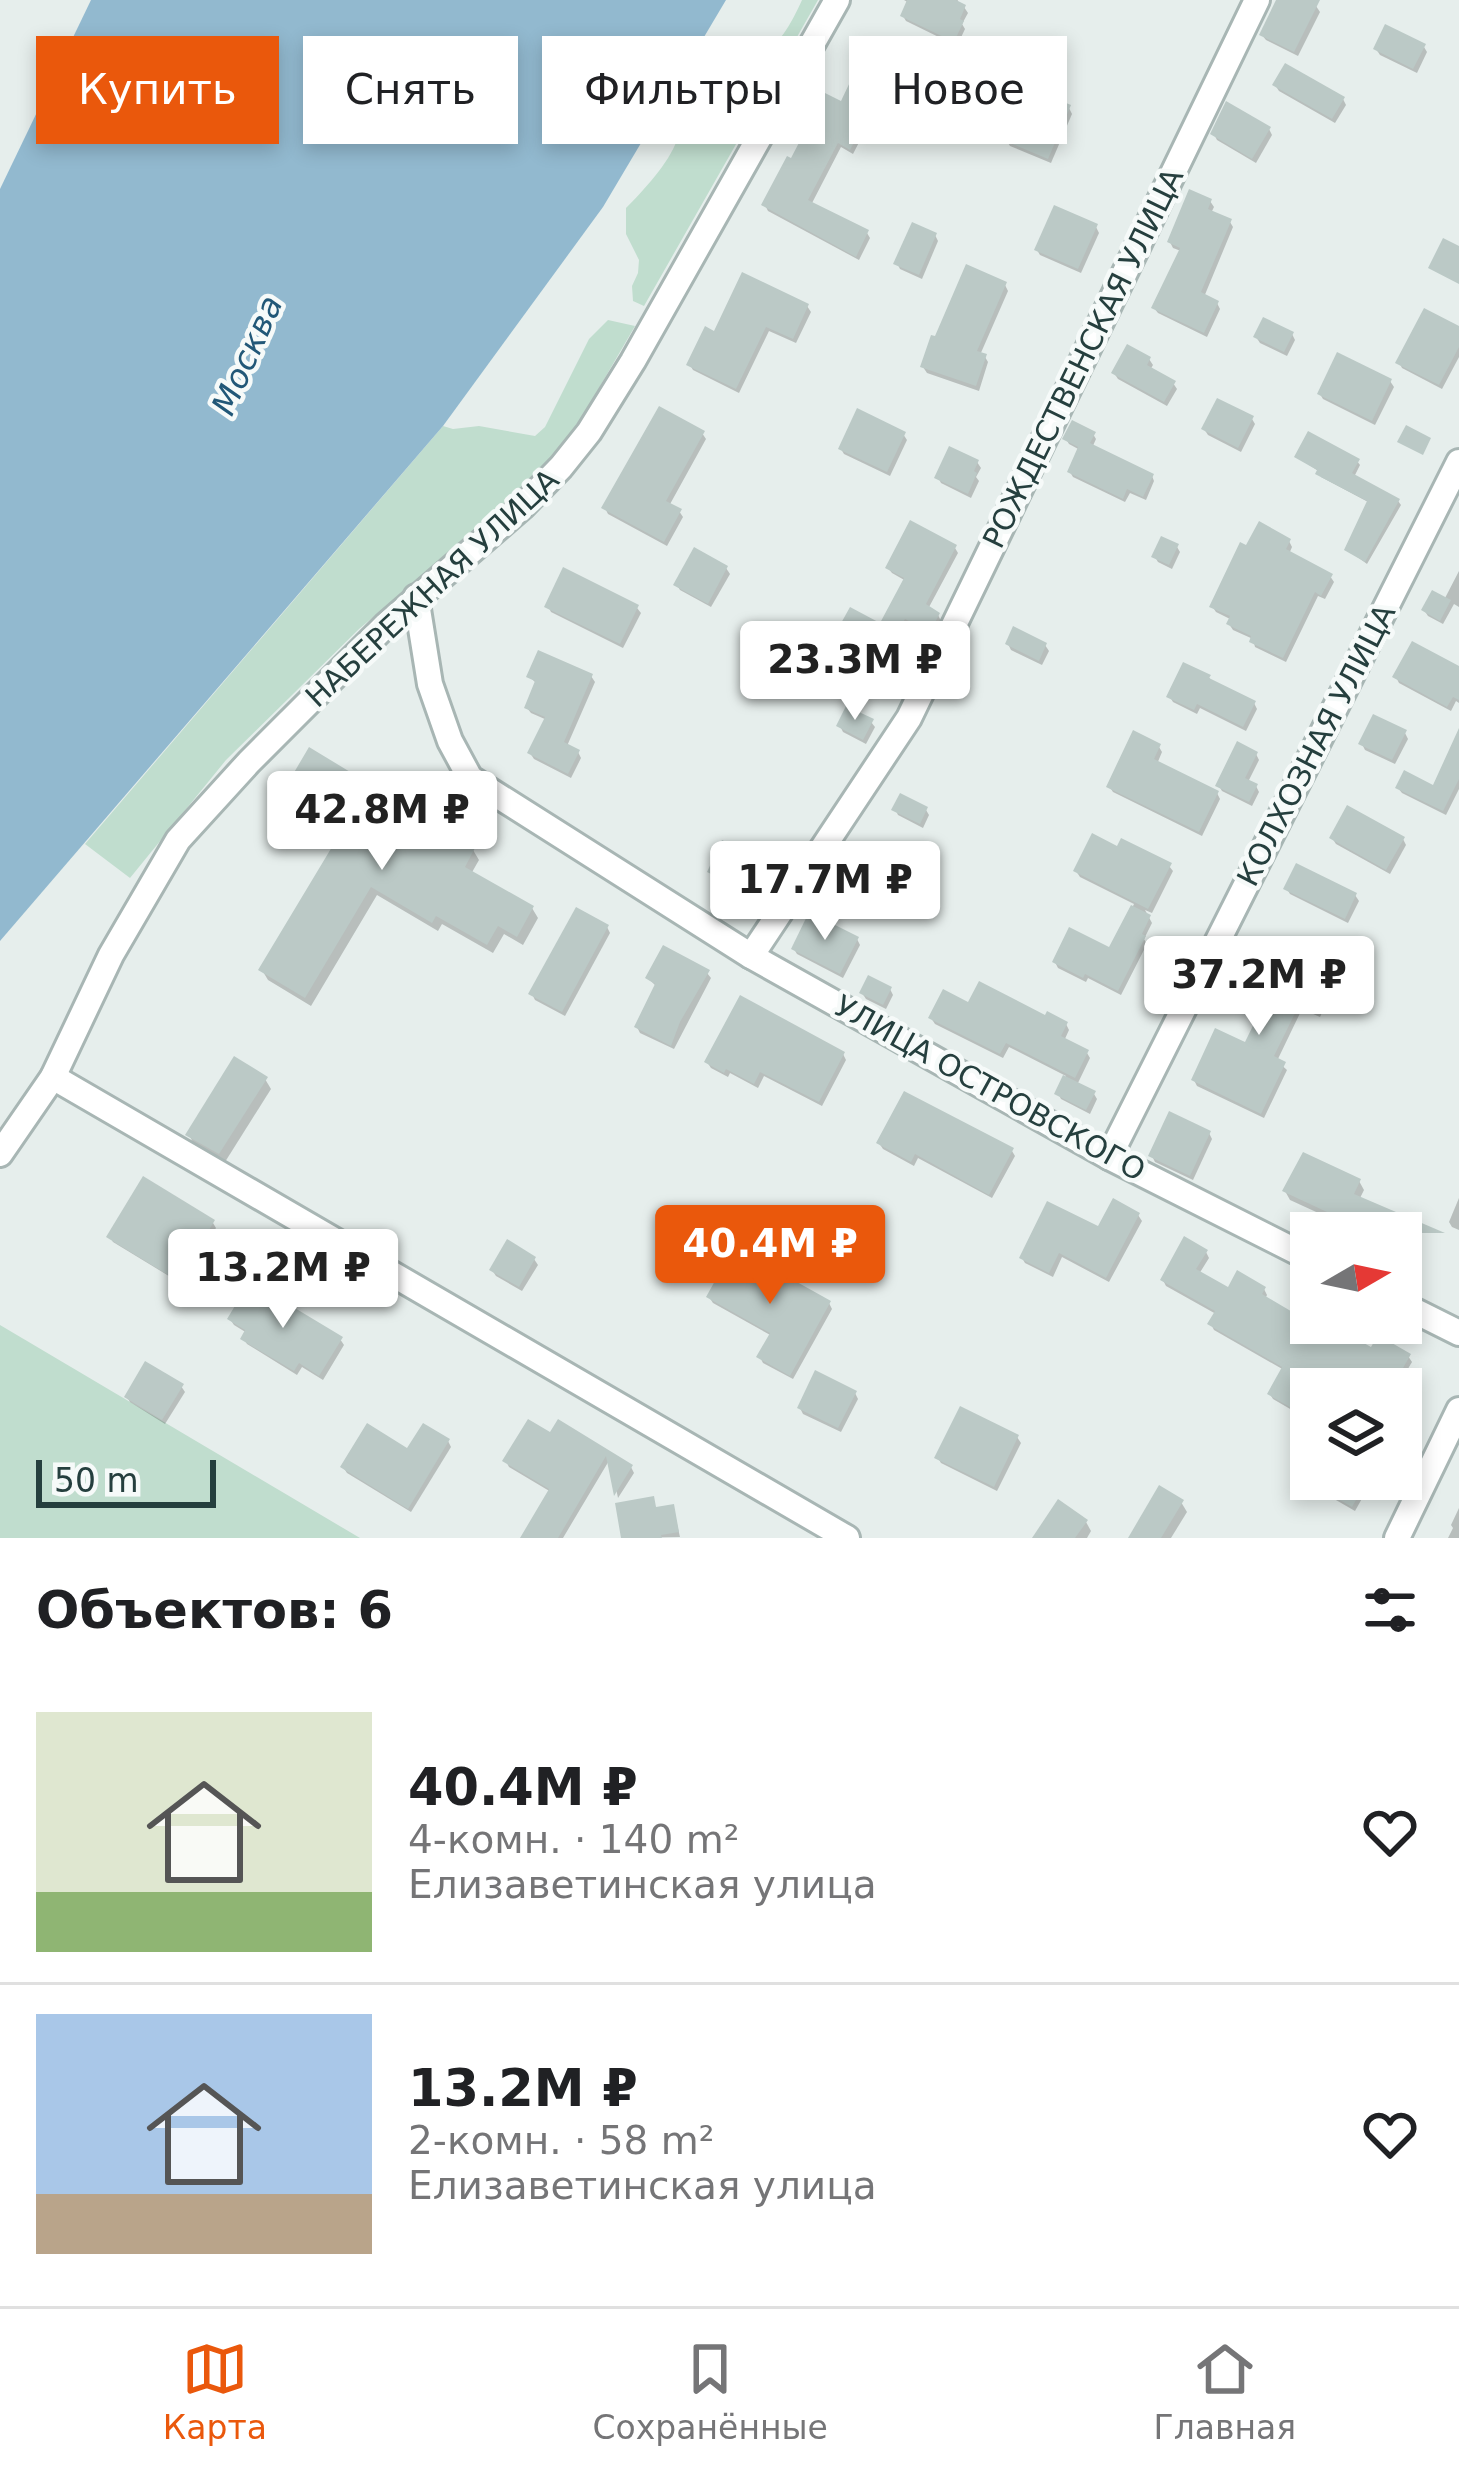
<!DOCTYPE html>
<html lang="ru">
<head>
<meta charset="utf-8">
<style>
  :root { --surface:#fff; --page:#f6f6f6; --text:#202124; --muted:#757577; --line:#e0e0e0; --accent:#ea580c }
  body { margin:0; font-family:"DejaVu Sans",sans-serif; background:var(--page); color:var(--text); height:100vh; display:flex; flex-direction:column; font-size:45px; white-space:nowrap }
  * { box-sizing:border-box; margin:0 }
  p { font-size:39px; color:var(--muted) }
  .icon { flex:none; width:66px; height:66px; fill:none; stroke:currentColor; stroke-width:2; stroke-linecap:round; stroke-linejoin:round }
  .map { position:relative; height:1538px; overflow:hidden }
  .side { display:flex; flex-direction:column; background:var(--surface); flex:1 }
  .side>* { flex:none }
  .banner { position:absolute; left:36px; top:36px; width:1389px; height:108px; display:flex; gap:24px }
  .needle { width:78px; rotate:81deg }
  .buttons { position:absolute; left:1290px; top:1212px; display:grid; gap:24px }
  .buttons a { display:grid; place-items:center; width:132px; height:132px; border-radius:0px; background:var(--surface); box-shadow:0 6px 18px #0003; font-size:60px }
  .scale { position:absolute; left:36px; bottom:30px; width:180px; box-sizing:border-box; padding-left:12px; border:6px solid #253f3e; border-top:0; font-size:33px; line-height:42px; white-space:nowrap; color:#253f3e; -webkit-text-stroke:9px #f6faf9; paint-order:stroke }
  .price { position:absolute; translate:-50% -102px; padding:0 27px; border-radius:12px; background:#fff; color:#222; font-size:39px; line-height:78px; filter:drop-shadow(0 3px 6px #0008) }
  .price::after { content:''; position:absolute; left:50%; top:72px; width:36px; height:27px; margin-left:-18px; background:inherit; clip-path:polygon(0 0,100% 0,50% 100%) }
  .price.current { background:var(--accent); color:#fff }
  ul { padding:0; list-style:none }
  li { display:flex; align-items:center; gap:36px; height:300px; padding:0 36px }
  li+li { border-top:3px solid var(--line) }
  li span { display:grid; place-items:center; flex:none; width:336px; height:240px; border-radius:0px; color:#555 }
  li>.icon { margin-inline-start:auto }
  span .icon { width:144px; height:144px; fill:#fffc; stroke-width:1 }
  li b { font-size:51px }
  h2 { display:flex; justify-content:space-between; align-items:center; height:144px; padding:0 36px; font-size:51px }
  .pill { padding:0 42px; border-radius:0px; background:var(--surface); box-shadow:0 6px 18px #0003; font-size:42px; line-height:108px }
  .pill.current { background:var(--accent); color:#fff }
  .tabs { display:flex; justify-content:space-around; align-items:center; height:168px; border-top:3px solid var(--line); background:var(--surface); font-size:33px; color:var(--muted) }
  .tabs a { display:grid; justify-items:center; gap:6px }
  .tabs .current { color:var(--accent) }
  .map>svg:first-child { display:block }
  .green { fill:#c0ddce }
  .water { fill:#92b9cf }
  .shadow { fill:#0003 }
  .building { fill:#bbc9c6 }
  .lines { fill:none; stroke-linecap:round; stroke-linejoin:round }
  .minor-casing { stroke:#a8b6b4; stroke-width:30 }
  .minor { stroke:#fff; stroke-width:24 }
  .labels { text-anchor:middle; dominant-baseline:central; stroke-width:9; stroke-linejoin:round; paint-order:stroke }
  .street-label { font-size:30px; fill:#253f3e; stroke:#f6faf9 }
  .water-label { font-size:33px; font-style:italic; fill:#225878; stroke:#f6faf9 }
</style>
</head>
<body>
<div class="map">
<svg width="1459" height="1538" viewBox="0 0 1459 1538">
  <rect width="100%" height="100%" fill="#e6eeec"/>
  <g class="green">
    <path d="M802,0H818L644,306L633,301L632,286L638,273L639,260L626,234V208C643,191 669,163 677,140C686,115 681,90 702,70C718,54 736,65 755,58C778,50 793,20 802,0Z"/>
    <polygon points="608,320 635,326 570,438 514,498 359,629 226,760 130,878 85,844 443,426 453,429 479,426 535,436 545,427 589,339"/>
    <polygon points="0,1325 360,1538 0,1538"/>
  </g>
  <polygon class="water" points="91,0 726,0 603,207 443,426 0,941 0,189"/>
  <g class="shadow">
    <polygon points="904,0 958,0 956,4 964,7 968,13 962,24 965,29 957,46 906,21 903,16 909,3"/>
    <polygon points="1279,0 1303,0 1316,6 1320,12 1298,56 1266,40 1262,35"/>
    <polygon points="1424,47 1427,52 1417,73 1380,55 1376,49"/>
    <polygon points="922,69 925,75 908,111 882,98 853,154 841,147 811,205 867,233 870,238 859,260 768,211 765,205 792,162 842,105"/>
    <polygon points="1275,85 1343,99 1346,105 1335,123 1279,91"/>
    <polygon points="1069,108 1072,114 1051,163 1010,146 1006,140"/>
    <polygon points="1269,129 1272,135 1256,163 1217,140 1214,134"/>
    <polygon points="1210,201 1214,207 1211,213 1230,222 1233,227 1204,297 1217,303 1220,309 1207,337 1158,313 1154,308 1181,251 1173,248 1170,242"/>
    <polygon points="1096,227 1099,233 1081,273 1040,255 1037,250"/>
    <polygon points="935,235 938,241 922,279 900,269 897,263"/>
    <polygon points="1005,285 1008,291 980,355 985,357 988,362 979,391 927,373 923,367"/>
    <polygon points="807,306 811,312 796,343 769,331 739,393 693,370 690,365 716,335"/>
    <polygon points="1459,330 1459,357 1442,389 1402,368 1399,362"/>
    <polygon points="1292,334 1295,340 1287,356 1260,343 1256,337"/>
    <polygon points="1149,359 1153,365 1150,370 1173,383 1177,389 1167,406 1118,379 1114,373"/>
    <polygon points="1390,381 1394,387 1375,425 1323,399 1320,394"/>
    <polygon points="1252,419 1255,424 1241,452 1208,435 1204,429"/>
    <polygon points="702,433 706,439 669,506 679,511 683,517 667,546 608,514 605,508"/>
    <polygon points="903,434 907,440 890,476 844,454 841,449"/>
    <polygon points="1093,434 1096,439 1092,448 1152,476 1154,481 1146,500 1130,493 1125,502 1073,477 1070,472 1080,450 1069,444 1066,439"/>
    <polygon points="1297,457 1357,461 1360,465 1354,477 1398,501 1401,505 1367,564 1348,550 1370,503 1321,477 1320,472"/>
    <polygon points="977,462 981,468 976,477 979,481 971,498 941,483 938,477"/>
    <polygon points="1289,541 1292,547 1289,554 1330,576 1334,582 1325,599 1318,596 1286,662 1255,647 1253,639 1233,630 1229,624 1232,620 1216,612 1212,606"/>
    <polygon points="1177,547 1180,552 1172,569 1158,562 1155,557"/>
    <polygon points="955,548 958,553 928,609 938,615 941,621 933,636 908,623 881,673 837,649 834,643 881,627 906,581 892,573 888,568"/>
    <polygon points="726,568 730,574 711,607 680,590 677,585"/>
    <polygon points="1459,571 1459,607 1454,604 1443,624 1428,616 1424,610 1444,600"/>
    <polygon points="548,606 637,608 641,613 623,648 551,612"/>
    <polygon points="1008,644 1045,645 1049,651 1042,665 1011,650"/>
    <polygon points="1459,669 1459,703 1456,701 1451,711 1399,683 1396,677"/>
    <polygon points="591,676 595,682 567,746 578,752 581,758 571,778 534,759 530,753 547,720 531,713 527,708 537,684 530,677"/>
    <polygon points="1209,677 1212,683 1254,703 1257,709 1246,731 1200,708 1197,714 1173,702 1170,697"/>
    <polygon points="871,722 875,727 866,744 843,732 840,726"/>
    <polygon points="1405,733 1408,739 1395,764 1365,750 1362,744"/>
    <polygon points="1159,747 1162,752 1157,764 1217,793 1220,799 1202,836 1113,792 1109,786"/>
    <polygon points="1256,754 1259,760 1248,782 1256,786 1259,792 1252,806 1222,791 1219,786"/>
    <polygon points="1459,759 1459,789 1446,815 1402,793 1398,788 1434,789"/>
    <polygon points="293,781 371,788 421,802 427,812 422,820 473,850 479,860 471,874 532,908 538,918 523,945 504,934 493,953 442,924 438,931 377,895 311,1006 268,980 262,970 351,822 298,791"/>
    <polygon points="895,809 926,810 929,815 923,828 898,815"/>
    <polygon points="1332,838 1403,839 1406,845 1390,874 1336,844"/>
    <polygon points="759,862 763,868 749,895 714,877 710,872"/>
    <polygon points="1169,866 1173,871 1152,913 1145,910 1152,923 1144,939 1147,944 1121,995 1088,978 1086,982 1058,968 1055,962 1111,951 1134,904 1080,877 1076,871"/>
    <polygon points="1287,889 1355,895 1359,901 1348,923 1290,894"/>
    <polygon points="607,927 610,933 565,1016 535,1000 532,994"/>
    <polygon points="857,939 860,945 843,978 797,954 794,949"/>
    <polygon points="707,973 711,978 674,1049 640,1033 637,1027 657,987 648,978"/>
    <polygon points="1253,981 1327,989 1331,994 1320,1017 1302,1009 1277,1061 1287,1070 1264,1118 1197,1086 1194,1080 1246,1046 1272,994 1257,987"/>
    <polygon points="890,989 893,995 886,1009 866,999 862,993"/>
    <polygon points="969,1006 1066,1024 1069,1030 1064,1041 1087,1053 1090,1058 1077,1085 1094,1094 1097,1099 1090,1114 1061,1099 1058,1093 1066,1076 1009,1047 1003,1058 935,1024 931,1018"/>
    <polygon points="843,1054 846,1060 822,1106 764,1076 758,1088 730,1073 728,1077 711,1068 707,1062"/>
    <polygon points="265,1079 271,1089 225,1162 194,1144 189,1135"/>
    <polygon points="1209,1133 1212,1139 1193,1180 1155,1162 1152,1156"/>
    <polygon points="879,1143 1012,1151 1015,1156 992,1198 918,1158 914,1166 883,1149"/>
    <polygon points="1359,1181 1364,1190 1359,1200 1417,1225 1422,1233 1410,1261 1401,1257 1401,1233 1362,1233 1290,1200 1285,1191"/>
    <polygon points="1459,1198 1459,1230 1452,1227 1449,1222"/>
    <polygon points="1138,1215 1142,1221 1109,1282 1062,1257 1053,1277 1025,1263 1022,1258"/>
    <polygon points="213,1223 216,1228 182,1284 113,1242 110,1237"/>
    <polygon points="1206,1252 1209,1258 1199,1274 1229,1291 1264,1289 1267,1295 1265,1299 1310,1324 1311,1321 1322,1323 1372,1351 1408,1356 1412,1362 1396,1389 1311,1389 1309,1420 1273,1399 1270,1394 1284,1370 1214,1330 1211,1324 1216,1314 1166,1286 1163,1280"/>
    <polygon points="534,1259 538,1265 522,1291 496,1276 492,1270"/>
    <polygon points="709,1297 829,1303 832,1309 793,1379 763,1363 760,1357 772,1336 713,1303"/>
    <polygon points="230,1319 340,1339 344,1345 323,1380 302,1367 297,1375 247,1344 244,1339 247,1333 234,1325"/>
    <polygon points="181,1386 185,1392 165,1424 130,1402 127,1397"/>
    <polygon points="855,1393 858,1399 841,1432 803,1414 800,1408"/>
    <polygon points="559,1423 631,1467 634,1473 618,1498 610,1459 563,1538 523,1538 551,1492 509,1467 506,1461 551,1437"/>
    <polygon points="1017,1437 1021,1443 997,1491 941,1463 938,1458"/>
    <polygon points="448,1441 451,1447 411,1512 347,1473 343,1467"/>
    <polygon points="1323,1479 1373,1479 1355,1511 1322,1492 1319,1486"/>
    <polygon points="652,1499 657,1510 673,1507 680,1537 624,1538"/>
    <polygon points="1181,1502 1187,1512 1171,1538 1131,1538"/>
    <polygon points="1459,1508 1459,1538 1448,1538 1453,1528 1451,1525"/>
    <polygon points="1086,1522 1091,1531 1087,1538 1035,1538"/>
  </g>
  <g class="building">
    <polygon points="907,0 956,0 966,5 960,19 964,21 954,42 900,16"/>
    <polygon points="1276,0 1320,0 1294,52 1259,35"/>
    <polygon points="1385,24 1426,44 1413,69 1373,49"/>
    <polygon points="870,40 924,67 905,107 878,94 850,150 838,143 808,200 869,230 856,257 761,205 787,156 791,158 825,93 841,101"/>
    <polygon points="1285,63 1345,97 1332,119 1272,85"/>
    <polygon points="1026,86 1071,105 1048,159 1003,140"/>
    <polygon points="1226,101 1271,127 1252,159 1210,134"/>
    <polygon points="1189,189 1212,199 1208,209 1232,219 1201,292 1219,301 1204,333 1151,308 1180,248 1167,242"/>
    <polygon points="1054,205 1098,224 1078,269 1034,250"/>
    <polygon points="912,222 937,233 919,275 893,264"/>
    <polygon points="1443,238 1459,246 1459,284 1428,268"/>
    <polygon points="966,264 1007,282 977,351 987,354 976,386 920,367 931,335 935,336"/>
    <polygon points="742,272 809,304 793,339 766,327 736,389 686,365 705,326 714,331"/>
    <polygon points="1424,308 1459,326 1459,347 1439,385 1395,363"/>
    <polygon points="1263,317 1294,332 1284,352 1253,337"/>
    <polygon points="1127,344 1151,357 1147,365 1176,381 1164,402 1111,373"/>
    <polygon points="1337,352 1392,379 1372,421 1317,394"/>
    <polygon points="1217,398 1254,416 1238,448 1201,429"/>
    <polygon points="659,406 705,431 666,501 682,509 664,542 601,508"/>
    <polygon points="857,408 906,432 887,472 838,449"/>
    <polygon points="1072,420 1096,432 1090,443 1154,474 1143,497 1127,489 1123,499 1067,472 1078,447 1062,439"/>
    <polygon points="1406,425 1431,438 1423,455 1397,442"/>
    <polygon points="1308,431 1360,459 1352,473 1400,499 1365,562 1344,550 1367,501 1315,474 1317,470 1294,457"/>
    <polygon points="949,446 979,460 974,471 977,473 968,494 934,478"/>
    <polygon points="910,520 957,545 926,604 940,613 930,632 905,619 878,669 830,643 850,607 880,623 904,578 885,568"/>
    <polygon points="1259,521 1291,539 1286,549 1333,574 1321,596 1315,592 1283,658 1249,642 1251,636 1226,624 1230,616 1209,607 1240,542 1246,545"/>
    <polygon points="1161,536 1179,544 1169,565 1151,557"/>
    <polygon points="694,547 728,566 708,604 673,585"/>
    <polygon points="563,567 639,605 620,644 544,607"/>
    <polygon points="1432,590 1451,600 1440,621 1421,610"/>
    <polygon points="1013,626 1047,643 1039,661 1005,644"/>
    <polygon points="1412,641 1459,666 1459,700 1453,697 1447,707 1392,677"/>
    <polygon points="538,650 593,674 564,742 580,750 568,774 527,753 545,717 524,708 535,681 526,677"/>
    <polygon points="1183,662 1211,675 1209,678 1256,701 1243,727 1197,704 1194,710 1166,697"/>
    <polygon points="846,706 874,719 863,740 836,726"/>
    <polygon points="1373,714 1407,730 1392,760 1358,744"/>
    <polygon points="1459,728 1459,779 1443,811 1395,788 1404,770 1433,785"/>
    <polygon points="1133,730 1161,744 1154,759 1219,791 1199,832 1106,787"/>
    <polygon points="1237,741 1258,752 1245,778 1258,784 1249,802 1215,786"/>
    <polygon points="309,747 370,784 377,772 423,800 416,813 475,848 465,867 534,906 517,937 498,926 487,945 436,916 432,923 371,887 305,998 258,970 350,817 289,781"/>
    <polygon points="900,793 928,807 920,824 891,810"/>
    <polygon points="1347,805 1405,837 1386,870 1329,838"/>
    <polygon points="1092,833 1117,846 1121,838 1172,863 1148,909 1073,871"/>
    <polygon points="722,840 761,860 746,891 707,872"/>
    <polygon points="1296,863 1357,893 1345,919 1283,889"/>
    <polygon points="1131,905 1151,915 1142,934 1146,936 1118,991 1085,974 1083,978 1052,962 1069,927 1109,947"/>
    <polygon points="576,907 609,925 562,1012 528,994"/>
    <polygon points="809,912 859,937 840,974 791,949"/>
    <polygon points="663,945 710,970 680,1022 671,1046 634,1027 655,984 645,978"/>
    <polygon points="1262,954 1330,986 1316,1013 1299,1005 1274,1056 1286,1062 1261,1114 1191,1080 1215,1028 1245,1042 1270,991 1250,981"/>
    <polygon points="868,975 892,987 883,1005 859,993"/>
    <polygon points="979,981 1045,1015 1047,1011 1068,1022 1061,1036 1089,1050 1075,1078 1006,1043 1000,1054 928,1018 943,989 968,1002"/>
    <polygon points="740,995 845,1052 819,1102 760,1072 754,1084 726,1069 724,1073 704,1062"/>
    <polygon points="234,1056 268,1077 219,1154 185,1135"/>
    <polygon points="1063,1075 1096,1091 1086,1110 1054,1094"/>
    <polygon points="904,1091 1014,1148 989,1195 915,1154 911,1162 876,1143"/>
    <polygon points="1169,1111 1211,1131 1190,1176 1148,1156"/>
    <polygon points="1303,1152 1361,1179 1354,1194 1445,1233 1372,1233 1282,1191"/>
    <polygon points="143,1176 215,1220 178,1281 106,1237"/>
    <polygon points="1113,1198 1140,1213 1106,1278 1059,1253 1049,1273 1019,1258 1047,1201 1098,1226"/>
    <polygon points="1184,1236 1208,1250 1196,1269 1228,1287 1237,1270 1266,1287 1262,1294 1311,1323 1328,1323 1371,1347 1378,1335 1411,1354 1391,1389 1311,1389 1311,1419 1267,1394 1282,1367 1207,1324 1215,1311 1160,1280"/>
    <polygon points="507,1239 536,1257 519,1287 489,1270"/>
    <polygon points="734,1247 831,1301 790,1376 756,1357 770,1333 706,1297"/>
    <polygon points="250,1281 343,1337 319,1376 299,1363 294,1371 240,1339 245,1330 227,1319"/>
    <polygon points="145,1361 184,1384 162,1420 124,1397"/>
    <polygon points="815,1370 857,1391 838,1428 797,1408"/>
    <polygon points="960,1406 1019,1435 994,1487 934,1458"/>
    <polygon points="528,1419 550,1432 558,1419 633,1465 614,1496 606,1456 558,1538 520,1538 549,1489 502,1461"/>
    <polygon points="367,1423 407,1448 423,1423 450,1439 408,1509 340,1467"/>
    <polygon points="1303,1479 1368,1479 1352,1507"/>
    <polygon points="1159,1485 1184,1500 1161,1538 1128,1538"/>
    <polygon points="654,1496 656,1507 674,1504 679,1532 661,1535 662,1538 621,1538 615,1503"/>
    <polygon points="1058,1499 1088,1520 1075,1538 1032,1538"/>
  </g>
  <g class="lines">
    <g class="minor-casing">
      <g id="minor">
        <polyline points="416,597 430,684 450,741 470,778 751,956 1109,1157 1311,1259"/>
        <polyline points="751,956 909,718 1257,0"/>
        <polyline points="53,1077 847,1538"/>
        <polyline points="0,1154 53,1077 111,955 178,840 249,762 386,625 522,507 561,467 589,432 633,361 837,0"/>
        <polyline points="1109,1157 1459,462"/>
        <polyline points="1401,1304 1459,1333"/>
        <polyline points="1397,1538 1459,1410"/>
      </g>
    </g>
    <use href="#minor" class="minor"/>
  </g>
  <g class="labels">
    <g class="street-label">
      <text transform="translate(1083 358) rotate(-64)">РОЖДЕСТВЕНСКАЯ УЛИЦА</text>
      <text transform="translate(432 588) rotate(-43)">НАБЕРЕЖНАЯ УЛИЦА</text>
      <text transform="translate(1316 745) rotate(-63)">КОЛХОЗНАЯ УЛИЦА</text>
      <text transform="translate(990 1088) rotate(29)">УЛИЦА ОСТРОВСКОГО</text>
    </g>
    <g class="water-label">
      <text transform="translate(247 355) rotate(-66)">Москва</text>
    </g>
  </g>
</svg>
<div class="buttons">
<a><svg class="needle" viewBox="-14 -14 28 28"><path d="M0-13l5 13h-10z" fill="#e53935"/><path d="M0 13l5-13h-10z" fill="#757577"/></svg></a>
<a><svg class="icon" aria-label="layers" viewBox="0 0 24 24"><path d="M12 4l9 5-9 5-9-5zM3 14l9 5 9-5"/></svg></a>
</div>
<div class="scale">50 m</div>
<b class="price" style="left:855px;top:723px">23.3M ₽</b>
<b class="price" style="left:382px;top:873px">42.8M ₽</b>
<b class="price" style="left:825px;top:943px">17.7M ₽</b>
<b class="price" style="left:1259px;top:1038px">37.2M ₽</b>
<b class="price current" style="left:770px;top:1307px">40.4M ₽</b>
<b class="price" style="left:283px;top:1331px">13.2M ₽</b>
<div class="banner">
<a class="pill current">Купить</a>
<a class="pill">Снять</a>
<a class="pill">Фильтры</a>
<a class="pill">Новое</a>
</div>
</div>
<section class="side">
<h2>Объектов: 6<svg class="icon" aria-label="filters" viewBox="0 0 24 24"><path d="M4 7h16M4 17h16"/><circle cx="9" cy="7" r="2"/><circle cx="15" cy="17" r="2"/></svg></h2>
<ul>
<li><span style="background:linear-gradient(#dfe7d0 75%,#8fb573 0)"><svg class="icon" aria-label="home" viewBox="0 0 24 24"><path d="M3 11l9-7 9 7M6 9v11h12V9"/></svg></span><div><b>40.4M ₽</b><p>4-комн. · 140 m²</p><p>Елизаветинская улица</p></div><svg class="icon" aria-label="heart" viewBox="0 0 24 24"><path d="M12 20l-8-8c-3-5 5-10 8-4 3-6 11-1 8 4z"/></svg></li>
<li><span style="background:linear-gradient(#a9c7e8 75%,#b9a48a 0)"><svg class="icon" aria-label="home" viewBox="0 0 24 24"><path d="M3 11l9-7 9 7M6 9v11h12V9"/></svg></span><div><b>13.2M ₽</b><p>2-комн. · 58 m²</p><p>Елизаветинская улица</p></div><svg class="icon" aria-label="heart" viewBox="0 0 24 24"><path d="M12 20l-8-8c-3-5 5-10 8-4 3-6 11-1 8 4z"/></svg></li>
</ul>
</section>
<nav class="tabs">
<a class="current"><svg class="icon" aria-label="map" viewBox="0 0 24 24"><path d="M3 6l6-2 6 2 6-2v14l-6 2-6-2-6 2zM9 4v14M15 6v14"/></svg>Карта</a>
<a><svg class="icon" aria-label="saved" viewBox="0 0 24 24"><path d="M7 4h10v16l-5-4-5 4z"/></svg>Сохранённые</a>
<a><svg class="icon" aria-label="home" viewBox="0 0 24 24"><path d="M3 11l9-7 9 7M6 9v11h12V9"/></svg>Главная</a>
</nav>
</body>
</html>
